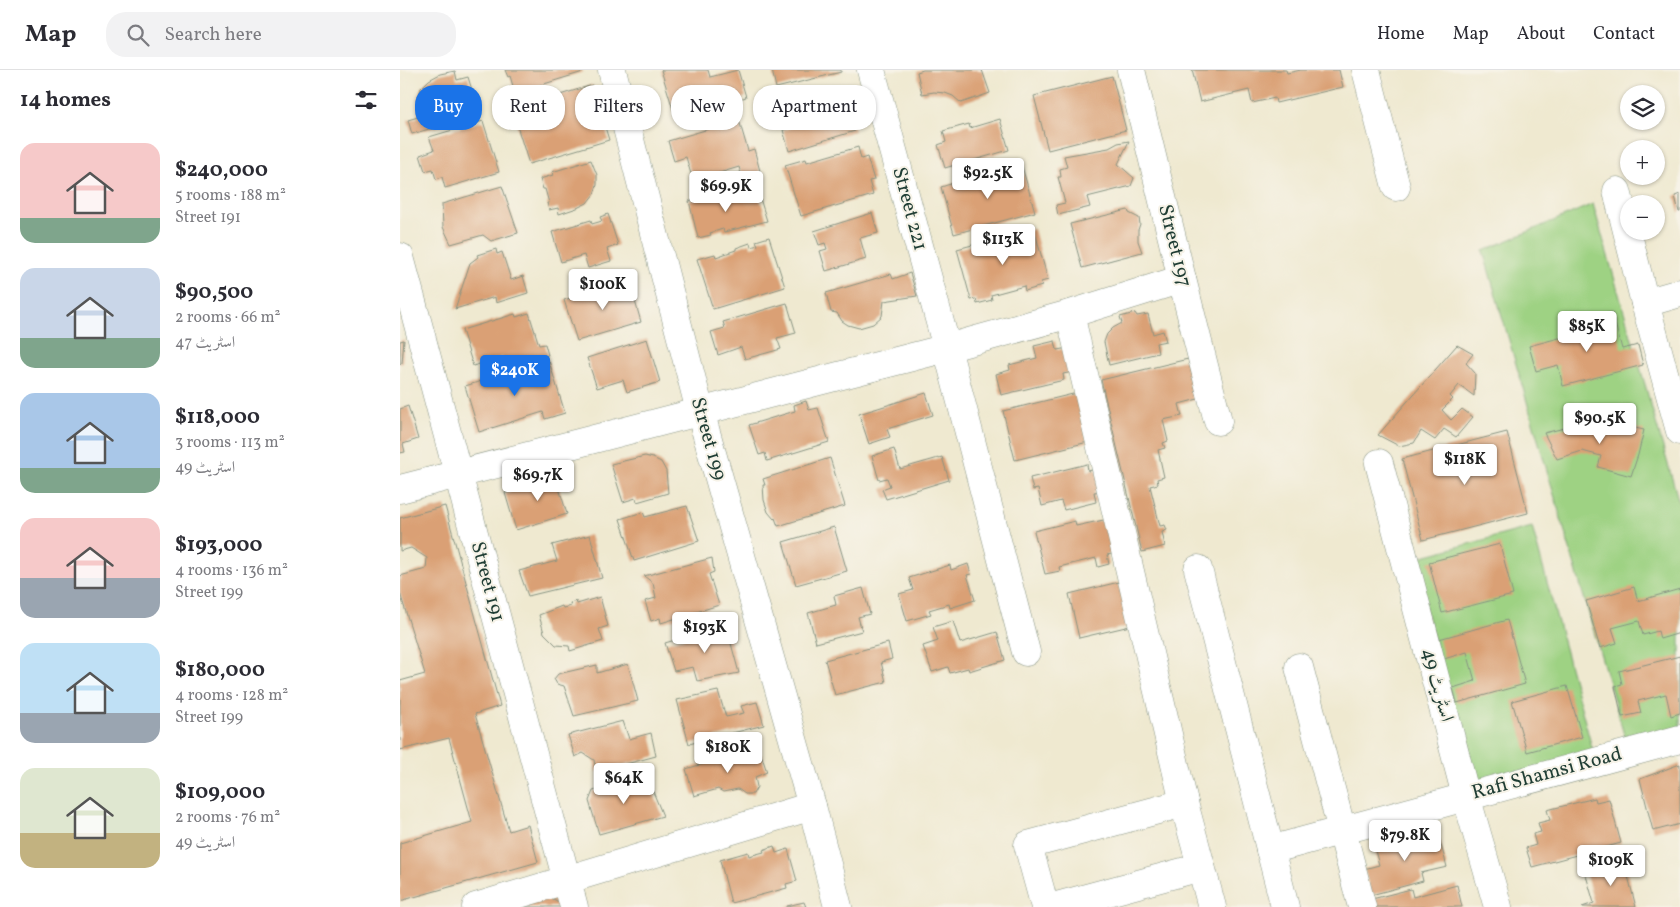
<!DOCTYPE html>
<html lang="en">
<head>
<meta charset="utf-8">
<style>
  :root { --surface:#fff; --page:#f2f2f3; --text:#2b2b33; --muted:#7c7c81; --line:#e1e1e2; --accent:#1a73e8 }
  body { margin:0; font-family:Vollkorn,Amiri,serif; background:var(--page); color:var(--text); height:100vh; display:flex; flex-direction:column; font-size:19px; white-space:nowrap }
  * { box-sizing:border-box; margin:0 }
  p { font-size:16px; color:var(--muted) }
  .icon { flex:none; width:28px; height:28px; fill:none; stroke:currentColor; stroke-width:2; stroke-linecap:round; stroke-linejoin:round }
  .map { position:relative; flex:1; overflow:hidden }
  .side { display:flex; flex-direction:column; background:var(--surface); width:400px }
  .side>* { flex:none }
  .guide { position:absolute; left:15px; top:15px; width:475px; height:45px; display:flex; gap:10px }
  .controls { position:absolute; left:1220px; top:15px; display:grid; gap:10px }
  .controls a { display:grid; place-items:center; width:45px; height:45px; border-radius:50%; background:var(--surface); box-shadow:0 1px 4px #0004; font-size:25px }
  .price { position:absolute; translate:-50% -42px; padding:0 11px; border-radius:5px; background:#fff; color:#222; font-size:16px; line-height:32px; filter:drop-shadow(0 1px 2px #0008) }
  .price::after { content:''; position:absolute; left:50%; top:30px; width:15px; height:11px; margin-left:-8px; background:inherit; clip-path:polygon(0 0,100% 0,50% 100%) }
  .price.current { background:var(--accent); color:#fff }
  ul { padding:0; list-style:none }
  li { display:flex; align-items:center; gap:15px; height:125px; padding:0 20px }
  li span { display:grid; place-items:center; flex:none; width:140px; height:100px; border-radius:15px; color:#555 }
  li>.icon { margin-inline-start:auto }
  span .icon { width:60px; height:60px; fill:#fffc; stroke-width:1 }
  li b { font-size:21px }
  h2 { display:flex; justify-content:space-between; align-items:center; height:60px; padding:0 20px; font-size:21px }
  .chip { padding:0 18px; border-radius:20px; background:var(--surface); box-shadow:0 1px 4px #0004; font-size:18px; line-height:45px }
  .chip.current { background:var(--accent); color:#fff }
  header { display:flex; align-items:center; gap:30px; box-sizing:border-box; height:70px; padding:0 25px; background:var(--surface); border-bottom:1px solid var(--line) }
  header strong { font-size:24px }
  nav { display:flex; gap:28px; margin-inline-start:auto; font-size:18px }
  .search { width:350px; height:45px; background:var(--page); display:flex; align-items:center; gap:12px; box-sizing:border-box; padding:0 18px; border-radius:20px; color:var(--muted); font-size:19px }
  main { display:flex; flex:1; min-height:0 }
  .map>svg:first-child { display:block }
  .green { fill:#9ed283; stroke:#5e885c }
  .building { fill:#daa074 }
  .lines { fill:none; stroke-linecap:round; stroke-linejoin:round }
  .minor-casing { stroke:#879382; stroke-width:29 }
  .minor { stroke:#fff; stroke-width:28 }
  .labels { text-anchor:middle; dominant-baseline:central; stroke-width:4; stroke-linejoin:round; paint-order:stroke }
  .street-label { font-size:20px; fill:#1f3d34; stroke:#f7f3e8 }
</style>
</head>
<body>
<header>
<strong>Map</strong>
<div class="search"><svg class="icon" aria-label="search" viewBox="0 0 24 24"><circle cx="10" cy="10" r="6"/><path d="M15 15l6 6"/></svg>Search here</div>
<nav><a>Home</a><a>Map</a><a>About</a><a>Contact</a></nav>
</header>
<main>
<section class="side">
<h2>14 homes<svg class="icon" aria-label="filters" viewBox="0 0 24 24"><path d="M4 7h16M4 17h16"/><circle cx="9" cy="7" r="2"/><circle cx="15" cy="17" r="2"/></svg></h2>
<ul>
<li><span style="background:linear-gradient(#f6c9c9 75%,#7fa58c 0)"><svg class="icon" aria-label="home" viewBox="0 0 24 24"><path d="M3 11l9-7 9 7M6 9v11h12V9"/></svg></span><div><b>$240,000</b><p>5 rooms · 188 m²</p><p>Street 191</p></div></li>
<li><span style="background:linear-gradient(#c9d6e8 70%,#7fa58c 0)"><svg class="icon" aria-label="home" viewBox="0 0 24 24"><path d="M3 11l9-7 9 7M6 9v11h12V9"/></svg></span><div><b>$90,500</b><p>2 rooms · 66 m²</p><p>اسٹریٹ 47</p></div></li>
<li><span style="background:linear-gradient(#a9c7e8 75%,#7fa58c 0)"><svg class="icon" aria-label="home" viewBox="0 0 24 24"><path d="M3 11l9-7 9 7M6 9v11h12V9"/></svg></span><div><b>$118,000</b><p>3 rooms · 113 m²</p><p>اسٹریٹ 49</p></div></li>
<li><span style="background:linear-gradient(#f6c9c9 60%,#9aa5b1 0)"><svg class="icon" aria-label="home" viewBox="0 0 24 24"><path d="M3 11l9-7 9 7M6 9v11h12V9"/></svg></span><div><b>$193,000</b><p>4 rooms · 136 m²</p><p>Street 199</p></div></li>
<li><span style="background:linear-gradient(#bfe0f5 70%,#9aa5b1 0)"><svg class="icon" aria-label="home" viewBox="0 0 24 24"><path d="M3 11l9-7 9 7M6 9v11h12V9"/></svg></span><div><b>$180,000</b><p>4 rooms · 128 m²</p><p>Street 199</p></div></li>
<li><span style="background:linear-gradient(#dfe7d0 65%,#c2b280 0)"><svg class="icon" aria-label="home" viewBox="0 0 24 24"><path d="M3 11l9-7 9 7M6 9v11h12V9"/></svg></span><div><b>$109,000</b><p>2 rooms · 76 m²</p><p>اسٹریٹ 49</p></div></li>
</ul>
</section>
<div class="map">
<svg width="1280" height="837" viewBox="0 0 1280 837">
  <rect width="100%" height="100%" fill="#f7f3e8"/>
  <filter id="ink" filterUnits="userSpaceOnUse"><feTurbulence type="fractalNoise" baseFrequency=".02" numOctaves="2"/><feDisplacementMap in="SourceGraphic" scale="10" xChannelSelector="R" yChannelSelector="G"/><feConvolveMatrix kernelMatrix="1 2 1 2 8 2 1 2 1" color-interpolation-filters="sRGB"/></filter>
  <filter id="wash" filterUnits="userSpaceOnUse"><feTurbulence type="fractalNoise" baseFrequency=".0096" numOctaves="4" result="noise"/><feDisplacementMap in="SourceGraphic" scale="20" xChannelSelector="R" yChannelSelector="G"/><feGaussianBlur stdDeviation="1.12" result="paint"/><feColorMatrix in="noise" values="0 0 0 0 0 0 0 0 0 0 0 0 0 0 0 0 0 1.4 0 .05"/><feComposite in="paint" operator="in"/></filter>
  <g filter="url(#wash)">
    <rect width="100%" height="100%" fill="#efe9d0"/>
    <g class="green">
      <polygon points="1193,134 1280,436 1280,660 1227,675 1083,181"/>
      <polygon points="1132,457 1194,685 1074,717 1012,489"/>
    </g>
    <g id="blocks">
      <g class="building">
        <polygon points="105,0 182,0 183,2 115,23 110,6 108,7"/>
        <polygon points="261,0 308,0 310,7 338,0 346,27 276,49"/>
        <polygon points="372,0 441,0 441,2 376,18"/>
        <polygon points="523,0 582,0 590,23 561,33 553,26 545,23 534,22 522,24 517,2"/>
        <polygon points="792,0 886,0 887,3 901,0 939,0 943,17 876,33 875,28 852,33 849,20 800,32"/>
        <polygon points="55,1 57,10 68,7 76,33 56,39 60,50 12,64 8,50 18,47 18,30 21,18 29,10 40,4"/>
        <polygon points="712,6 726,60 648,80 634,26"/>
        <polygon points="192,15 209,70 129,94 112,40"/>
        <polygon points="421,32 425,44 443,39 446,51 452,50 455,61 389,81 383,60 392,57 387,42"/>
        <polygon points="600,49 609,80 567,92 568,95 556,98 555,95 545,98 538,75 546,72 543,61 569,54 570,58"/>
        <polygon points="339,50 348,81 354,79 360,101 342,107 339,97 293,111 286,87 274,91 268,71"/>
        <polygon points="83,51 99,102 45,118 42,107 36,109 33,99 25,101 20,85 34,80 29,67"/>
        <polygon points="729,71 718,94 734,108 731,116 687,127 690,137 658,145 656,135 665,133 658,107 661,107 660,99 667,97 664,86 709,78 718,73"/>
        <polygon points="458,77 461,89 467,87 474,110 469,111 473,125 401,146 385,95 406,89 407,92"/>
        <polygon points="191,90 197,105 197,115 194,124 187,133 177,138 159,144 158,138 149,140 147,133 149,133 145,119 143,119 140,109 153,105 152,102"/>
        <polygon points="621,93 635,142 554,164 541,117 557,112 558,115 576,110 574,105 588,102 590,107 607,102 606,97"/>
        <polygon points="102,116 118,163 91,171 83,165 51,174 43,157 42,134"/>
        <polygon points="336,121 338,128 358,122 367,151 324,162 323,159 310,163 311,165 298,168 289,131"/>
        <polygon points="1280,124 1280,142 1279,142 1275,126"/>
        <polygon points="728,140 729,143 739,148 740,154 738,160 738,171 742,182 682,198 670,154"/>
        <polygon points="472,143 478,163 460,168 466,189 426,201 420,181 427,179 425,173 419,175 414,161"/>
        <polygon points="208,144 218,175 207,179 211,191 188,198 184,185 161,192 152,162 191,150 192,154 202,151 200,147"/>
        <polygon points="634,159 648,210 641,212 642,216 625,221 624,216 591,225 592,230 577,234 576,229 571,230 557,179"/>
        <polygon points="369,167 385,217 313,239 297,189 315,184 316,187 336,180 336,178 350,173 351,177 358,175 356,171"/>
        <polygon points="96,179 97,184 102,182 111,210 123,206 128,223 96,233 95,227 55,239 70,193 78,187 77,185"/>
        <polygon points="510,203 517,226 484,231 482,246 473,254 459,258 448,255 442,251 437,243 431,242 426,223 491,204 493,209"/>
        <polygon points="229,210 241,252 177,271 164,230"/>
        <polygon points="387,233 396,263 377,268 381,279 345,289 341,277 318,285 311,262 325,258 323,252"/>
        <polygon points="1212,242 1222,279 1238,275 1243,295 1163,316 1158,295 1136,301 1129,276 1189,260 1186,249"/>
        <polygon points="129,243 139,275 145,274 148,285 105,297 102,287 73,296 62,260 115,244 116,247"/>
        <polygon points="735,243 737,246 748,244 753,264 763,261 766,271 756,273 758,283 709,295 704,272 707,264 713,258 722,253 720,247"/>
        <polygon points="247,269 260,312 227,322 223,310 197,318 187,288"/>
        <polygon points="4,270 2,293 0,294 0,271"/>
        <polygon points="655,271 657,280 668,278 673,302 663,304 664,310 601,325 596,304 610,300 609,295 637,288 634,276"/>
        <polygon points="1057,275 1073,284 1066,293 1075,303 1074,326 1059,315 1050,326 1053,329 1042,340 1051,350 1062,339 1073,347 1056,367 1044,359 1035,370 1021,361 1014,373 999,376 978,365"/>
        <polygon points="788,289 798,329 779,334 782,346 763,350 768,371 763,373 765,378 758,380 764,407 757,409 758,414 750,416 760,456 765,455 767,460 762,462 765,476 742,482 701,310"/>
        <polygon points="149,291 165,343 145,349 143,342 79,362 65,316"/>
        <polygon points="526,323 533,345 487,359 490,367 469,374 459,344"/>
        <polygon points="677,323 688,372 615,390 603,341"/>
        <polygon points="406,331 409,340 418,338 429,372 367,391 365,383 359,385 349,355 395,341 394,335"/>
        <polygon points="8,336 18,369 3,374 5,382 0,383 0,339"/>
        <polygon points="1181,354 1218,362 1222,355 1244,360 1238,385 1231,406 1198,397 1201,386 1182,381 1157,389 1144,363"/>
        <polygon points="1107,362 1128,443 1023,470 1002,389"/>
        <polygon points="494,379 500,399 542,387 549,410 486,429 482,419 490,416 487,408 479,410 472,386"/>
        <polygon points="245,386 253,388 261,392 266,401 268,423 237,432 236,428 223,432 211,394"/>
        <polygon points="430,388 445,436 378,456 375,448 374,449 368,442 364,430 363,415 365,415 363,409"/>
        <polygon points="687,394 688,401 696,399 702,421 694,422 696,432 664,440 661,431 642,436 638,419 633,420 630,408"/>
        <polygon points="169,403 172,414 159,418 167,444 116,460 105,423"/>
        <polygon points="45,436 100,636 75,644 109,761 128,755 138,792 0,831 0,773 72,752 49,668 0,680 0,611 25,604 0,523 0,506 26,499 27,488 11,478 0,481 0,448"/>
        <polygon points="287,436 299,471 234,491 220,449 243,442 245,447"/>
        <polygon points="708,449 716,483 707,485 709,494 698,497 696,488 659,497 660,501 645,504 634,461 675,451 676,456"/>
        <polygon points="434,457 447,501 396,515 383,472"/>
        <polygon points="190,465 202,508 128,526 119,501 157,491 152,475"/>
        <polygon points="1100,474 1113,525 1042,543 1029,492"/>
        <polygon points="312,488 314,502 309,504 319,535 261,553 260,548 251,551 245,531 256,528 253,513 244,506"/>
        <polygon points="568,494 571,504 567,505 575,530 550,538 549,534 529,540 531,544 507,551 499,524 513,520 509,508 550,495 551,500"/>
        <polygon points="719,512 730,556 679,568 669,524"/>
        <polygon points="1234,517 1238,531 1280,519 1280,563 1260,569 1258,561 1243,565 1239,551 1212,558 1217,573 1200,578 1186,531"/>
        <polygon points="463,518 470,544 458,547 462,561 416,573 408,543 436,535 434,526"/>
        <polygon points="200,527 208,556 199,559 203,571 170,581 169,576 156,575 144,563 139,545 162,536 163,538 171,536 170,533 176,531 177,534"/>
        <polygon points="1107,550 1125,614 1057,633 1053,618 1075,611 1067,582 1044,589 1039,569"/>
        <polygon points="553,551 560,573 597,562 605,590 569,601 568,598 550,603 548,597 532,602 523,576 538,571 533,557"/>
        <polygon points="326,555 339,603 297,611 293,597 274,601 265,573"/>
        <polygon points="488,573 492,589 481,592 486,612 435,625 425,590"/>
        <polygon points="1280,586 1280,643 1271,646 1266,624 1238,631 1241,643 1222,647 1215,616 1222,614 1219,601"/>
        <polygon points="228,594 238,631 174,646 164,616 157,614 154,609 158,604 197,595 197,603"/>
        <polygon points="1167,616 1182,667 1127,682 1112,631"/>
        <polygon points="318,621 326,647 344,643 341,636 357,632 364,655 289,674 277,630"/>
        <polygon points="223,651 229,669 251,663 256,686 196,702 194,690 183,683 175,687 168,665"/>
        <polygon points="353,679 361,684 367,702 355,707 357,717 353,724 345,724 338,719 323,722 318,719 294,726 286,699"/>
        <polygon points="1280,694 1280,754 1253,761 1240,709"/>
        <polygon points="247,707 263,746 199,764 189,731 193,721"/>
        <polygon points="1195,728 1196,732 1209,729 1221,773 1132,797 1126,778 1136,775 1133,764 1141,762 1138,753 1150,750 1147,740"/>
        <polygon points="1037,760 1047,797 1021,803 1023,811 971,825 964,799 979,795 974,777"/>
        <polygon points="374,776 376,783 388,779 397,811 386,814 387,818 331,833 320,790 348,782 349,786 364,782 363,780"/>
        <polygon points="1224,791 1236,837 1182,837 1194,833 1185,802"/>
        <polygon points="1057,815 1062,837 975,837 972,829 1011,819 1013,827"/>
        <polygon points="151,828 159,832 160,837 125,837 124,834"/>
        <polygon points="404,832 406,837 387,837 387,836"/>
      </g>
    </g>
  </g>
  <g filter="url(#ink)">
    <use href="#blocks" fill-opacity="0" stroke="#879382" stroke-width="1"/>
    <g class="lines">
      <g class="minor-casing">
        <g id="minor">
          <polyline points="212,0 300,341 412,736 438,837"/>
          <polyline points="471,0 547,278 626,582"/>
          <polyline points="731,0 782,209 818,351"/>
          <polyline points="966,0 996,117"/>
          <polyline points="1217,121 1245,233 1280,361"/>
          <polyline points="0,187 174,837"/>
          <polyline points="1245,233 1280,223"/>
          <polyline points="670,244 784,733 812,837"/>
          <polyline points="979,393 1066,726 1098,837"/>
          <polyline points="0,419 547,278 670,244 782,209"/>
          <polyline points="798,499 885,837"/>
          <polyline points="899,597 962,837"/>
          <polyline points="870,780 1280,669"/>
          <polyline points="76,837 412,736"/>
          <polyline points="645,837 628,775 784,733"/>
          <polyline points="653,837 801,797"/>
        </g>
      </g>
      <use href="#minor" class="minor"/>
    </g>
  </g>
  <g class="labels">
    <g class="street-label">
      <text transform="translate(509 139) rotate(75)">Street 221</text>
      <text transform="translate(774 176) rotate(76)">Street 197</text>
      <text transform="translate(308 369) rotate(74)">Street 199</text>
      <text transform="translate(87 512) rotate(75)">Street 191</text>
      <text transform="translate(1037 615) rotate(75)">اسٹریٹ 49</text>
      <text transform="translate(1147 704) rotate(-15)">Rafi Shamsi Road</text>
    </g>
  </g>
</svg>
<div class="controls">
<a><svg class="icon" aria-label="layers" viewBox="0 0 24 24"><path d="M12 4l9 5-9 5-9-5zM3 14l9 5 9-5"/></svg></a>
<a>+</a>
<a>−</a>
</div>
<b class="price" style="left:588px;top:130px">$92.5K</b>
<b class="price" style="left:326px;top:143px">$69.9K</b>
<b class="price" style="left:603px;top:196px">$113K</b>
<b class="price" style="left:203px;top:241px">$100K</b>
<b class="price" style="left:1187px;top:283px">$85K</b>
<b class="price current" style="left:115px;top:327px">$240K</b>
<b class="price" style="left:1200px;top:375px">$90.5K</b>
<b class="price" style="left:1065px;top:416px">$118K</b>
<b class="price" style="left:138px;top:432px">$69.7K</b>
<b class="price" style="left:305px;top:584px">$193K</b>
<b class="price" style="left:328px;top:704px">$180K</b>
<b class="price" style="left:224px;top:735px">$64K</b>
<b class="price" style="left:1005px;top:792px">$79.8K</b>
<b class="price" style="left:1211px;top:817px">$109K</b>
<div class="guide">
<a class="chip current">Buy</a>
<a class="chip">Rent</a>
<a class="chip">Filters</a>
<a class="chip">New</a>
<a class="chip">Apartment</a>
</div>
</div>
</main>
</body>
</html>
